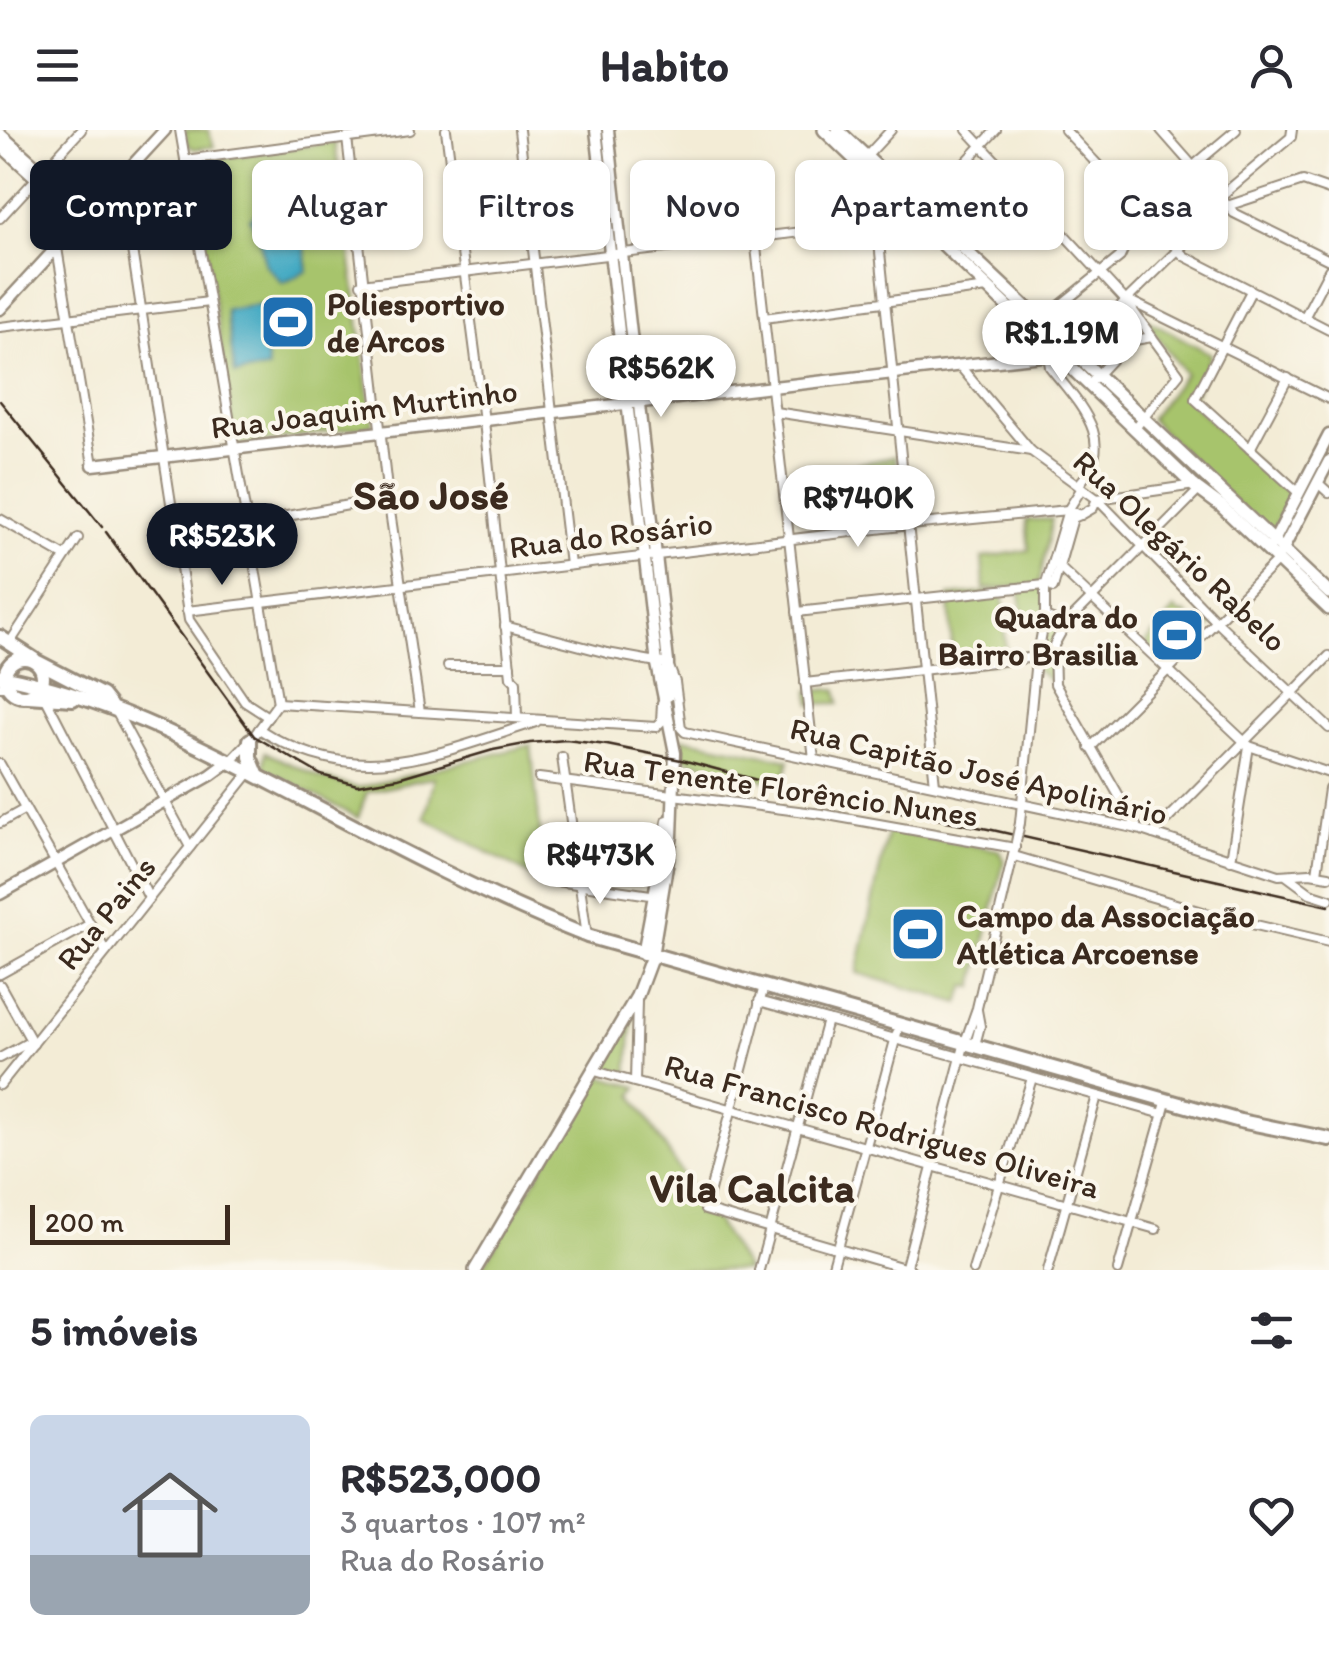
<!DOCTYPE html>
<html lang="pt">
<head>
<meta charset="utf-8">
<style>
  :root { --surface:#fff; --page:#f7f7f7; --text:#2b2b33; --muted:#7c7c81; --accent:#111827 }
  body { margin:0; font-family:Itim,sans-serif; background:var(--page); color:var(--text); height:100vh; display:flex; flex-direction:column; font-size:38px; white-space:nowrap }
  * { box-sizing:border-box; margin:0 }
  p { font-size:32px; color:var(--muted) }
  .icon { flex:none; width:55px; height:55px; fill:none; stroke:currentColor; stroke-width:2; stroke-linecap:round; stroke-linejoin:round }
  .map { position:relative; height:1140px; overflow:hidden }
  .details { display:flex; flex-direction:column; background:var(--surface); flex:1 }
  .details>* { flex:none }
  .top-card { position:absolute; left:30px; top:30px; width:1270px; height:90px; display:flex; gap:20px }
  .scale { position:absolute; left:30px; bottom:25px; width:200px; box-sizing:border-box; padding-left:10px; border:5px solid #3b2a1e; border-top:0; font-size:28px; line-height:35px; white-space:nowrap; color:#3b2a1e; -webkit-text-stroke:8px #fbf7ec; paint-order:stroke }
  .price { position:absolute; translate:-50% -85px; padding:0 22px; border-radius:35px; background:#fff; color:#222; font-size:32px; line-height:65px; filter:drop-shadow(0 2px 5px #0008) }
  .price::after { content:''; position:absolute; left:50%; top:60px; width:30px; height:22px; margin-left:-15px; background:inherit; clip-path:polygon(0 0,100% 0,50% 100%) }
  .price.on { background:var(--accent); color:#fff }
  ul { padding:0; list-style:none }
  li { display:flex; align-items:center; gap:30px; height:250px; padding:0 30px }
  li span { display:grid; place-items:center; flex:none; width:280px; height:200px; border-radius:15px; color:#555 }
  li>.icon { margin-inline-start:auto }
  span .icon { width:120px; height:120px; fill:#fffc; stroke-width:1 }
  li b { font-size:42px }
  h2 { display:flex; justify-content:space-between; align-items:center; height:120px; padding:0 30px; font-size:42px }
  .tag { padding:0 35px; border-radius:15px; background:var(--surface); box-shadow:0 2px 8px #0004; font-size:35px; line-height:90px }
  .tag.on { background:var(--accent); color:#fff }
  header { display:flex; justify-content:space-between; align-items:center; height:130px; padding:0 30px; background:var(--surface); font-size:45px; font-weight:700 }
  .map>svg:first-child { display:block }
  .green { fill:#a7c46c; stroke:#717745; stroke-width:2.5 }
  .water { fill:#42a9c2; stroke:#3e6a70; stroke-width:2.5 }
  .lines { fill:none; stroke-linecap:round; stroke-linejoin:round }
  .minor-casing { stroke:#978b7a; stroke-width:12 }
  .tertiary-casing { stroke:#978b7a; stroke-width:15 }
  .secondary-casing { stroke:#978b7a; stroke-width:16 }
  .primary-casing { stroke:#978b7a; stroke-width:18 }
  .minor { stroke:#fff; stroke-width:8 }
  .tertiary { stroke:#fff; stroke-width:10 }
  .secondary { stroke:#fff; stroke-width:11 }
  .primary { stroke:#fff; stroke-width:12 }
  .rail { stroke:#3b2a1e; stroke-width:2.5 }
  .minor-bridge-casing { stroke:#978b7a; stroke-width:12; stroke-linecap:butt }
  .minor-bridge { stroke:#fff; stroke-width:8 }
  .labels { text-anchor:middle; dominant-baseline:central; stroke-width:8; stroke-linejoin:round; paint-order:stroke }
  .poi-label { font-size:32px; font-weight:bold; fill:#3b2a1e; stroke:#fbf7ec; text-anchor:start }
  .street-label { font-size:32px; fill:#3b2a1e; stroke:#fbf7ec }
  .district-label { font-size:42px; font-weight:bold; fill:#3b2a1e; stroke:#fbf7ec }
</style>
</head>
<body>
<header><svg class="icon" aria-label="menu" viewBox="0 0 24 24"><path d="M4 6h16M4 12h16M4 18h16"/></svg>Habito<svg class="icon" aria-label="person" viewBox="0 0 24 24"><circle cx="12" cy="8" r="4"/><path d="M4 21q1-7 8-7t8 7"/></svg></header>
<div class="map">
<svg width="1329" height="1140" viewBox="0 0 1329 1140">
  <rect width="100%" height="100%" fill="#fbf7ec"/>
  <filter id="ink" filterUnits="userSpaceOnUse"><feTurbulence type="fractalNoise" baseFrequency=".01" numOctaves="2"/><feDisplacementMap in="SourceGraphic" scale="20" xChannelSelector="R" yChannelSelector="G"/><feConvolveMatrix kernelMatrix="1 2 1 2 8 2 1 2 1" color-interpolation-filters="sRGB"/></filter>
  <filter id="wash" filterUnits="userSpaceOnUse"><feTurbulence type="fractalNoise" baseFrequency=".0048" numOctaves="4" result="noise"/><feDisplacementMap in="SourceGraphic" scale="40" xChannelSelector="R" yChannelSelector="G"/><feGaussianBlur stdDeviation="2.25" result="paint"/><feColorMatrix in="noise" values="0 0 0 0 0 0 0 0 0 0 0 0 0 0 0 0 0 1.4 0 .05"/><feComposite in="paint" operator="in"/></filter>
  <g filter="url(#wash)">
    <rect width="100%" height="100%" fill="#f3ecd6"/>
    <g class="green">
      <polygon points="185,0 208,0 214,17 194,19 187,14"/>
      <polygon points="335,12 373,295 236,316 193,32"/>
      <polygon points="1143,187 1211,224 1191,273 1291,365 1269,407 1150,289 1185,244"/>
      <polygon points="895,326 900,392 860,396 855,335"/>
      <polygon points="1052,389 1039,455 984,459 982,428 1029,420 1026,390"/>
      <polygon points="1045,457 1045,487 1065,495 1057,507 1055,554 1035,539 1044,487 1023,492 1020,459"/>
      <polygon points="1003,461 1006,531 953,538 949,466"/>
      <polygon points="1175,479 1182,485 1185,483 1198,496 1206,487 1214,493 1169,537 1145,513"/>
      <polygon points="837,559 839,573 811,574 809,561"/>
      <polygon points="683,608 789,630 783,655 678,627"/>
      <polygon points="531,615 545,747 533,747 425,688 435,647 367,662 358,688 264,638 265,622 321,648 358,658"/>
      <polygon points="888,701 999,720 1004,731 974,857 966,856 959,873 857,843"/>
      <polygon points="633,879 628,944 602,937"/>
      <polygon points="598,945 638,957 633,965 700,1074 698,1084 714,1088 747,1140 481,1140"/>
    </g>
    <g class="water">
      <polygon points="296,79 301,87 308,141 283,153 265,134 259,106 250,89 256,83"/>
      <polygon points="260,175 268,239 235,244 226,180"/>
    </g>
  </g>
  <g filter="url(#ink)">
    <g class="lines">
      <g class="minor-casing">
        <g id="minor">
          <polyline points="180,0 278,573 254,606 230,631"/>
          <polyline points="446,0 484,291 511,547 516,552 517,588"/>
          <polyline points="519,0 570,435"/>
          <polyline points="967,0 1126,171 1152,207"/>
          <polyline points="1065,0 1184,126 1329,200"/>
          <polyline points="1161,0 1234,83 1329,130"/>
          <polyline points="347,8 388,368 420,582"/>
          <polyline points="866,27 891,0"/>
          <polyline points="185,30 410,0"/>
          <polyline points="121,48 189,490 245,572 268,587"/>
          <polyline points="1221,66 1291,7 1292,0"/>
          <polyline points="0,88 81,0"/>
          <polyline points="877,93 935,655"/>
          <polyline points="755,108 814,629"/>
          <polyline points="57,118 93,335"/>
          <polyline points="361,154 903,90 921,80 996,0"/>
          <polyline points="1251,161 1195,269 1299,363"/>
          <polyline points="1128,170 1329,269"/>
          <polyline points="764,188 987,158"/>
          <polyline points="1304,188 1329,140"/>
          <polyline points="0,197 209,172"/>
          <polyline points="1032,198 1120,127 1141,80 1236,0"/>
          <polyline points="1074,221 1221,78 1303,51 1329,60"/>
          <polyline points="959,235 1031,321 1097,369 1218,493 1329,598"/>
          <polyline points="1090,253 1129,211 1152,207 1179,244 1136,297"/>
          <polyline points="775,282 1031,321"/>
          <polyline points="1250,319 1288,248"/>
          <polyline points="1318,353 1329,363"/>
          <polyline points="0,389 65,426"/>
          <polyline points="270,389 388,368"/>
          <polyline points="1058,436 1249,616 1329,643"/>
          <polyline points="1053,458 1073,388 1080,385"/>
          <polyline points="187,481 910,395 1068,380 1081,385 1093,378 1097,369 1195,355"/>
          <polyline points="797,482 1054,454"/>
          <polyline points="1045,487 1065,495 1199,360"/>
          <polyline points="1065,495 1054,515 1055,554 1138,699"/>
          <polyline points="505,496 607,523 668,534 675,552 681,598 685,602 1138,699 1279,745 1310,743 1329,746"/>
          <polyline points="9,514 78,408"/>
          <polyline points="448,536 510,536"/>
          <polyline points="805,553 1037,527"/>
          <polyline points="0,557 8,557"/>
          <polyline points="46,569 149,768"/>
          <polyline points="278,573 656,597 661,592 662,573"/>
          <polyline points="116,581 190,717"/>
          <path d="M259,599C357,662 436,624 536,592"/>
          <polyline points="1090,618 1278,430"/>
          <polyline points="562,627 587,806"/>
          <polyline points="0,634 106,822"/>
          <polyline points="539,648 822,684 1015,718"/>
          <polyline points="0,693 25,679"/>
          <path d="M1020,693L1035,539L1045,487V457L1068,380L1082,358L1078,355C1120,312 1078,273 1050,237L1048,225"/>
          <polyline points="1153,704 1329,526"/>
          <polyline points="1014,726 1213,785 1329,812"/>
          <polyline points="1231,730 1249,616"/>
          <polyline points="1317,743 1329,659"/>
          <polyline points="1287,746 1310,763 1329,769"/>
          <polyline points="543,749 657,766"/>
          <polyline points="0,844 90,794"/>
          <polyline points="0,855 33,914"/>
          <polyline points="764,856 705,1080 911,1140"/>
          <polyline points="759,871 1163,984"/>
          <polyline points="975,915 980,896 977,880"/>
          <polyline points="0,928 31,911"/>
          <polyline points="595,941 1156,1099"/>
          <polyline points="635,952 637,871"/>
          <polyline points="0,955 250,642"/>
          <polyline points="759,1140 827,890"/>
          <polyline points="832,1140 897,903"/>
          <polyline points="905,1140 965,912 977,878 1015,717"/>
          <polyline points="973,1140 1032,948"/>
          <polyline points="1048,1140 1097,966"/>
          <polyline points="1118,1140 1167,969"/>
        </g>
      </g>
      <g class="tertiary-casing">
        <g id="tertiary">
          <polyline points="596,0 657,534 675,623 672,706 652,826"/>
          <polyline points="608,0 668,532 668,566"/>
          <polyline points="0,4 89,83"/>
          <polyline points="0,15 82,90"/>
          <polyline points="0,179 165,0"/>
          <polyline points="93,335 1060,224"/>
          <polyline points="1272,415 1329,305"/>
          <polyline points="1281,423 1329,331"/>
          <polyline points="0,764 211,645 230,631"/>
          <polyline points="643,824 668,691"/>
        </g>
      </g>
      <g class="secondary-casing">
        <g id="secondary">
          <polyline points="824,0 1194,356 1221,376 1329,479"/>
          <polyline points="838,0 1329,463"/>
          <polyline points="475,1140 637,866 652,826"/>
        </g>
      </g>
      <g class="primary-casing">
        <g id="primary">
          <polyline points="0,507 34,529"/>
          <circle cx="24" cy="547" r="19"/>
          <polyline points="38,532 102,565 110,575"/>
          <path d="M0,546C113,568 203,618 304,670C397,719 489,767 587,806L1240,991L1329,1009"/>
          <polyline points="28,566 73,569"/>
          <polyline points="250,610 250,627 257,644"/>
        </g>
      </g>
      <use href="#minor" class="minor"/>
      <use href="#tertiary" class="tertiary"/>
      <use href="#secondary" class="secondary"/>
      <use href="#primary" class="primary"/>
      <g class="rail">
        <polyline points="0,271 102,397"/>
        <polyline points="106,402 254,606 321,645 357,655 398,648 493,620 530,613 566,610 607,615 686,631 809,664 988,699 1329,776"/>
      </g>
      <g class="minor-bridge-casing">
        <polyline id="minor-bridge" points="1016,712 1020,693"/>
      </g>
      <use href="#minor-bridge" class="minor-bridge"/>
    </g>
  </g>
  <defs>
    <g id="stadium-square" transform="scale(2.875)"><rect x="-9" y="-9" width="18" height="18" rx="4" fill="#1f6fb2" stroke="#fbf7ec"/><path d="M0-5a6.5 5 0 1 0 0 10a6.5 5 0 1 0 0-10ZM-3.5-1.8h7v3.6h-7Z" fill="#fff"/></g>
  </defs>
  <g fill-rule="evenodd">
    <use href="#stadium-square" x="288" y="192"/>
    <use href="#stadium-square" x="1177" y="505"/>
    <use href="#stadium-square" x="918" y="804"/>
  </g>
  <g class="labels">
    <g class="poi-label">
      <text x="327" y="174">Poliesportivo<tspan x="327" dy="37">de Arcos</tspan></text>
      <text x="1138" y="487" text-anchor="end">Quadra do<tspan x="1138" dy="37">Bairro Brasilia</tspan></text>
      <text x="957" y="786">Campo da Associação<tspan x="957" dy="37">Atlética Arcoense</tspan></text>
    </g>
    <g class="street-label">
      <text transform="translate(364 279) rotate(-7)">Rua Joaquim Murtinho</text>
      <text transform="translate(611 405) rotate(-7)">Rua do Rosário</text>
      <text transform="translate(1180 421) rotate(43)">Rua Olegário Rabelo</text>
      <text transform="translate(979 641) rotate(13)">Rua Capitão José Apolinário</text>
      <text transform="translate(781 658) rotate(8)">Rua Tenente Florêncio Nunes</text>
      <text transform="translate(106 783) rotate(-51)">Rua Pains</text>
      <text transform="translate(882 996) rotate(16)">Rua Francisco Rodrigues Oliveira</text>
    </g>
    <g class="district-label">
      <text x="431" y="364">São José</text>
      <text x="752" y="1057">Vila Calcita</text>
    </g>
  </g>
</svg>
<div class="scale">200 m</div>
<b class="price" style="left:1062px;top:255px">R$1.19M</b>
<b class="price" style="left:661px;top:290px">R$562K</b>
<b class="price" style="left:858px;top:420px">R$740K</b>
<b class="price on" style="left:222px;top:458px">R$523K</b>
<b class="price" style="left:600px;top:777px">R$473K</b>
<div class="top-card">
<a class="tag on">Comprar</a>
<a class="tag">Alugar</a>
<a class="tag">Filtros</a>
<a class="tag">Novo</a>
<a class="tag">Apartamento</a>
<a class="tag">Casa</a>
</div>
</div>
<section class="details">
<h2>5 imóveis<svg class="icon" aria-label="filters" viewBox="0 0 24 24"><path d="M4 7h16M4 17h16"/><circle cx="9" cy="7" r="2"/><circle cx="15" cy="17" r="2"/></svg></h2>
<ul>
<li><span style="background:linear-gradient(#c9d6e8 70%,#9aa5b1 0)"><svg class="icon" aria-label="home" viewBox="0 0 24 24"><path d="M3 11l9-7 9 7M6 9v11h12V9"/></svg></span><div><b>R$523,000</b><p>3 quartos · 107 m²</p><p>Rua do Rosário</p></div><svg class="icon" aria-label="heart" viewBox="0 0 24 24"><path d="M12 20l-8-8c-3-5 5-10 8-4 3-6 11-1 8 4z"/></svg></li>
</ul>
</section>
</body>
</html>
